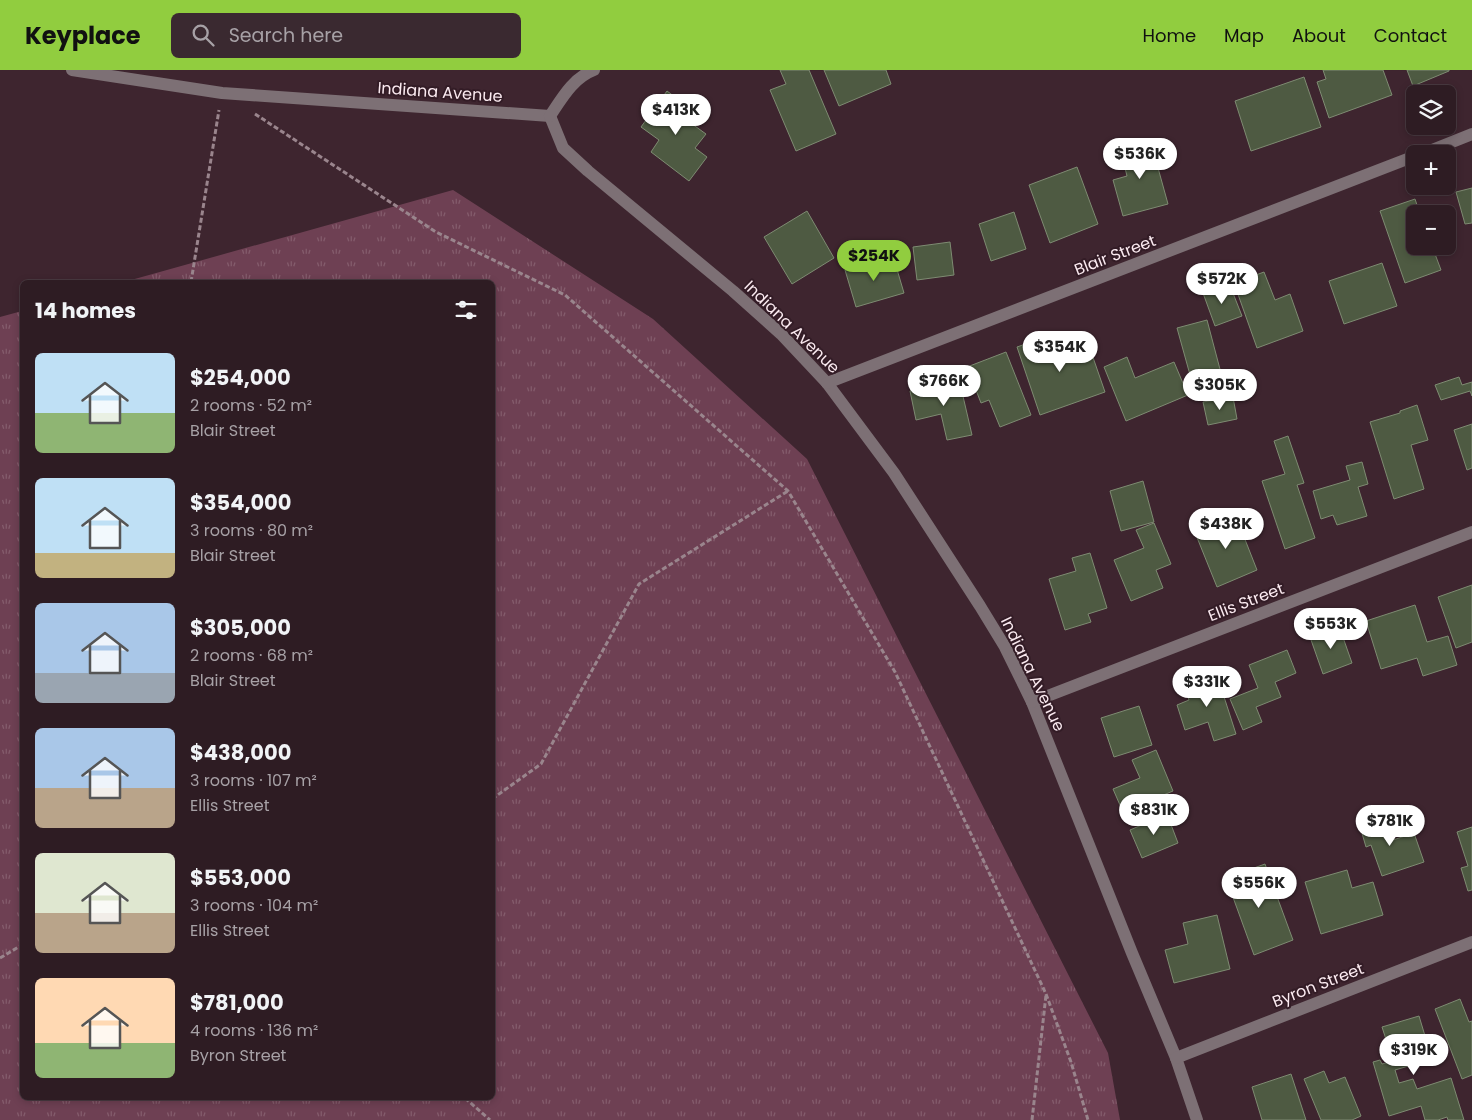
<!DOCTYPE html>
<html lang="en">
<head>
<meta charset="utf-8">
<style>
  :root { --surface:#2e1c23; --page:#3a2930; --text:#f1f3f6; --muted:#a7a1a6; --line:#493a41; --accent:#91cd3f }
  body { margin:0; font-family:Poppins,sans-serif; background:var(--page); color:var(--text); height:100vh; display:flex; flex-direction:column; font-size:19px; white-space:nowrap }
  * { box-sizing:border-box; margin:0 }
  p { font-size:16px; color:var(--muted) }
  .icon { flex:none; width:28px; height:28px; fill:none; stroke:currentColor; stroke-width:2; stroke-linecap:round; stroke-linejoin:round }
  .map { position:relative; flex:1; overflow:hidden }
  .sheet { position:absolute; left:20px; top:210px; width:475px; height:820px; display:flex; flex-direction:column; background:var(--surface); border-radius:8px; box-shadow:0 2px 8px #0003,0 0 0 1px var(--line) }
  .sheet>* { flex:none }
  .controls { position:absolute; left:1406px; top:15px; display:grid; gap:10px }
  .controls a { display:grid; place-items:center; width:50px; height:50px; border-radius:8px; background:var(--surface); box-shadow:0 2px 8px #0003,0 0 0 1px var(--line); font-size:25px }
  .price { position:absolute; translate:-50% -42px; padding:0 11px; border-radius:18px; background:#fff; color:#222; font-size:16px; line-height:32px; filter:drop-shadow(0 1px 2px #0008) }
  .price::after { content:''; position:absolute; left:50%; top:30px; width:15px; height:11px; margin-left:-8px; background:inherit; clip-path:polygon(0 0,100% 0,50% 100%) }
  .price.active { background:var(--accent); color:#111 }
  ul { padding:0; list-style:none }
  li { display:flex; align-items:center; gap:15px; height:125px; padding:0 15px }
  li span { display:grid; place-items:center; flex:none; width:140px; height:100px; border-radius:8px; color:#555 }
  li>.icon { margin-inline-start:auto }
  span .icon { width:60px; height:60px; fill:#fffc; stroke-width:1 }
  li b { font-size:21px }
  h2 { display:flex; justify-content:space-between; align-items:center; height:60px; padding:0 15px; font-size:21px }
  header { display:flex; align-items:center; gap:30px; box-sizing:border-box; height:70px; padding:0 25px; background:var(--accent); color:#111 }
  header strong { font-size:24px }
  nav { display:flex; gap:28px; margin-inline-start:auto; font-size:18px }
  .search { width:350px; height:45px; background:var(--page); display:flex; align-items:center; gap:12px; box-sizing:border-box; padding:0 18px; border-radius:8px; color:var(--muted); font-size:19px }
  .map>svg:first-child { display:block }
  .grass { fill:url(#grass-tufts) }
  .building { fill:#4e5a42; stroke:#7e8b72 }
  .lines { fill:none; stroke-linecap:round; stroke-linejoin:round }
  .path { stroke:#9a858d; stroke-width:3; stroke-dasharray:5 2.5; stroke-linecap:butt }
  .minor { stroke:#7d7075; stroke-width:12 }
  .labels { text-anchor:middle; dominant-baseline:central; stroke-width:4; stroke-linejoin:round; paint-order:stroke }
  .street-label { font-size:16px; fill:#fbeaf0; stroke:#331c26 }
</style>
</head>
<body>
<header>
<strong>Keyplace</strong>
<div class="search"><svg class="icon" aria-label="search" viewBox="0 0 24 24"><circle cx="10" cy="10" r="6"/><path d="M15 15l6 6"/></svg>Search here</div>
<nav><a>Home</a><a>Map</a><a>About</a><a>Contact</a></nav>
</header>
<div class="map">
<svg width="1472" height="1050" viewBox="0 0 1472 1050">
  <defs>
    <pattern id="grass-tufts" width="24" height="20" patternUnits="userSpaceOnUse" patternTransform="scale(1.25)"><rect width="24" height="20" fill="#6e4053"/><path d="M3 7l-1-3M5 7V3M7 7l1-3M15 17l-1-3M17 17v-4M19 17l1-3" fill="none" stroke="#845c6c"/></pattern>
  </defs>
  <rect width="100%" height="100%" fill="#3e252f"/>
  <polygon class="grass" points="453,120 653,249 807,389 1108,983 1120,1050 0,1050 0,247 22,241 22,1028 492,1028 492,212 124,212"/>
  <g class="building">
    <polygon points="780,0 809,0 836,64 796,81 770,20 786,14"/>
    <polygon points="824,0 886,0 891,14 839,36"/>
    <polygon points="1323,0 1383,0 1392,25 1329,48 1317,12 1326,9"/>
    <polygon points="1407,0 1449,0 1449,1 1413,16"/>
    <polygon points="1304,7 1321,57 1251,81 1235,31"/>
    <polygon points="667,21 695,42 688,51 706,64 695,78 707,87 689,111 651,82 659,70 641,57"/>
    <polygon points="1150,69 1168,134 1123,146 1113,110 1127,106 1120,78"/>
    <polygon points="1077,97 1098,154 1050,173 1029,115"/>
    <polygon points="1472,118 1472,153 1465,154 1456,122"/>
    <polygon points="1415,129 1420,144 1415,144 1415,176 1432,176 1441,200 1405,213 1380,141"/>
    <polygon points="807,141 834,188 792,214 764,167"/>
    <polygon points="1014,142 1026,179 991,191 979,154"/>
    <polygon points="950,172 954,205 917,210 913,177"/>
    <polygon points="893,186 904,223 856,237 845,200"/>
    <polygon points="1382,193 1397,236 1344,254 1329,211"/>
    <polygon points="1264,202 1275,230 1290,224 1303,261 1257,278 1234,213"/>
    <polygon points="1229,213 1242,246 1215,256 1203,223"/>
    <polygon points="1207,250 1226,322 1197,330 1177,258"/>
    <polygon points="1057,263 1064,282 1088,273 1105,322 1040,345 1017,277"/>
    <polygon points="1006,282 1031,345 1000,357 989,330 981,333 967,297"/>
    <polygon points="1127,287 1135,308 1174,292 1188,325 1126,351 1104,297"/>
    <polygon points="1459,307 1462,315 1472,312 1472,326 1470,321 1441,330 1435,315"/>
    <polygon points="959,309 972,365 947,370 941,344 916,350 910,321"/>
    <polygon points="1233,327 1237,349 1208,355 1203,332"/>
    <polygon points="1417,335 1428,370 1411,375 1424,419 1394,429 1370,352 1400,343 1400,341"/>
    <polygon points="1472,354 1472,398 1467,400 1454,360"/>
    <polygon points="1288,366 1304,413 1297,415 1315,468 1285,479 1262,411 1285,404 1274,371"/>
    <polygon points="1362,392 1368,414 1358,417 1367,446 1337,455 1333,445 1321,449 1313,421 1350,410 1346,396"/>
    <polygon points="1143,411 1154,452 1121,461 1110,421"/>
    <polygon points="1235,444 1257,500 1217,517 1194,460"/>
    <polygon points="1154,453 1171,494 1156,500 1163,518 1131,531 1114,490 1144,478 1136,460"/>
    <polygon points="1090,483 1107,538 1088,544 1091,552 1065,560 1049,509 1076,501 1072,488"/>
    <polygon points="1472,515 1472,572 1456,578 1438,527"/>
    <polygon points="1415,535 1427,572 1448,566 1457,595 1423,606 1417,588 1381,599 1366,551"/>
    <polygon points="1339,556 1352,593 1323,604 1310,567"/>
    <polygon points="1287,580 1296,603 1275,612 1281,627 1256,637 1262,652 1243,660 1230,629 1258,618 1249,595"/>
    <polygon points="1217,605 1236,664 1214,671 1208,652 1185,660 1177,635 1189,630 1184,616"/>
    <polygon points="1139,636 1152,675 1114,687 1101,648"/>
    <polygon points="1156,680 1173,721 1123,742 1113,719 1140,708 1132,690"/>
    <polygon points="1167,744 1178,773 1142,788 1130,760"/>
    <polygon points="1384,745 1393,770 1414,763 1424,792 1382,806 1371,775 1366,777 1359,753"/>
    <polygon points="1472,757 1472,820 1468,821 1461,798 1468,796 1457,762"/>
    <polygon points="1265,794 1293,870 1254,885 1226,808"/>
    <polygon points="1347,800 1352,818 1373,812 1383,845 1321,864 1305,812"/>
    <polygon points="1217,845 1230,899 1174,913 1165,880 1188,874 1183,853"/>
    <polygon points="1460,929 1469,952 1472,951 1472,1005 1462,1009 1435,939"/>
    <polygon points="1419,946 1432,989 1395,1000 1399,1013 1413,1009 1417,1019 1451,1008 1464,1050 1448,1050 1447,1047 1438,1050 1425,1050 1421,1036 1389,1046 1373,992 1380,990 1382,994 1393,991 1382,957"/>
    <polygon points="1324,1001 1329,1013 1345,1007 1361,1046 1352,1050 1321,1050 1304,1009"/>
    <polygon points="1291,1004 1306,1050 1262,1050 1252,1017"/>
  </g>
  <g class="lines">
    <g class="path">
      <polyline points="255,44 436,162 565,225 788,421 895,602 1046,924 1071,992 1088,1050"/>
      <polyline points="191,212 219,40"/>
      <polyline points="492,729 541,694 639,514 788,421"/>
      <polyline points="0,888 22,875"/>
      <polyline points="465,1028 490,1050"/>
      <polyline points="1032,1050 1046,925"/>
    </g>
    <g class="minor">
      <polyline points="72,0 222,23 550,46"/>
      <polyline points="550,46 563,78 588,101 733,221 781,264 827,313 894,403 980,536 1005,577 1032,632 1132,883 1176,988 1197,1050"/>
      <path d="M550,46C562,28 573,8 594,0"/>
      <polyline points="1422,84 1472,64"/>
      <polyline points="827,313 1415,86"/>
      <polyline points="1032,632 1472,462"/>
      <polyline points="1176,988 1472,872"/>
    </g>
  </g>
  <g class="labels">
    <g class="street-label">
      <text transform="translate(440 22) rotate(4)">Indiana Avenue</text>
      <text transform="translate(1115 185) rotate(-21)">Blair Street</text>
      <text transform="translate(792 257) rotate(44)">Indiana Avenue</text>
      <text transform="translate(1246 532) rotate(-21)">Ellis Street</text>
      <text transform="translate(1033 604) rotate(64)">Indiana Avenue</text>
      <text transform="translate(1318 915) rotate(-21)">Byron Street</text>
    </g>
  </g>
</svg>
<div class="controls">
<a><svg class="icon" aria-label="layers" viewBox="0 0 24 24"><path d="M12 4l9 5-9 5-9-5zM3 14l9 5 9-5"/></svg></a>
<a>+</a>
<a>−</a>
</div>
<b class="price" style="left:676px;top:66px">$413K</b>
<b class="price" style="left:1140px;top:110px">$536K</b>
<b class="price active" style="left:874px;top:212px">$254K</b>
<b class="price" style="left:1222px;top:235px">$572K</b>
<b class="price" style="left:1060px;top:303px">$354K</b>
<b class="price" style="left:944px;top:337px">$766K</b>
<b class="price" style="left:1220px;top:341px">$305K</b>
<b class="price" style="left:1226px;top:480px">$438K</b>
<b class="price" style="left:1331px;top:580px">$553K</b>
<b class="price" style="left:1207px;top:638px">$331K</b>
<b class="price" style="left:1154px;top:766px">$831K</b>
<b class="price" style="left:1390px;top:777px">$781K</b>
<b class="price" style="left:1259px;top:839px">$556K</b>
<b class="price" style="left:1414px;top:1006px">$319K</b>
<section class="sheet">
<h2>14 homes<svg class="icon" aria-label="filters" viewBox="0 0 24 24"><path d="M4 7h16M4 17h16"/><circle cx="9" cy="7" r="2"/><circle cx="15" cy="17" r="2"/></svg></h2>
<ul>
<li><span style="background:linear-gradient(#bfe0f5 60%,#8fb573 0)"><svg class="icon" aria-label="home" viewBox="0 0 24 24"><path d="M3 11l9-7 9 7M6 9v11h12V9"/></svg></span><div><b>$254,000</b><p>2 rooms · 52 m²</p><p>Blair Street</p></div></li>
<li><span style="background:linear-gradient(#bfe0f5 75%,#c2b280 0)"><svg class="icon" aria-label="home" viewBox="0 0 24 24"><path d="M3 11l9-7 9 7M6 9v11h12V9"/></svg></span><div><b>$354,000</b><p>3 rooms · 80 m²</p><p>Blair Street</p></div></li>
<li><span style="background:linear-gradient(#a9c7e8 70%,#9aa5b1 0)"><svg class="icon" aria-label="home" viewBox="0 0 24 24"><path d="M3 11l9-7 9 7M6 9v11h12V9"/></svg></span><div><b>$305,000</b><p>2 rooms · 68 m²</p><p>Blair Street</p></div></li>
<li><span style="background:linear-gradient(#a9c7e8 60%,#b9a48a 0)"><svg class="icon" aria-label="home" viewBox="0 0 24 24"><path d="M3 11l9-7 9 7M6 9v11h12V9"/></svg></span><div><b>$438,000</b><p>3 rooms · 107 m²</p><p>Ellis Street</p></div></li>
<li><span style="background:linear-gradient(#dfe7d0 60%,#b9a48a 0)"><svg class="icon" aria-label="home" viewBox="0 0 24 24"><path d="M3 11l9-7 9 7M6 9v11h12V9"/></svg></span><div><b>$553,000</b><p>3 rooms · 104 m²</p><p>Ellis Street</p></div></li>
<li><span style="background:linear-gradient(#ffd9b3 65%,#8fb573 0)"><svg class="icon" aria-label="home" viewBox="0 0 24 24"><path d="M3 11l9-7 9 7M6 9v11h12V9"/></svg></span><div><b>$781,000</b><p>4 rooms · 136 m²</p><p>Byron Street</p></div></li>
</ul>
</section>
</div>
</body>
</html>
